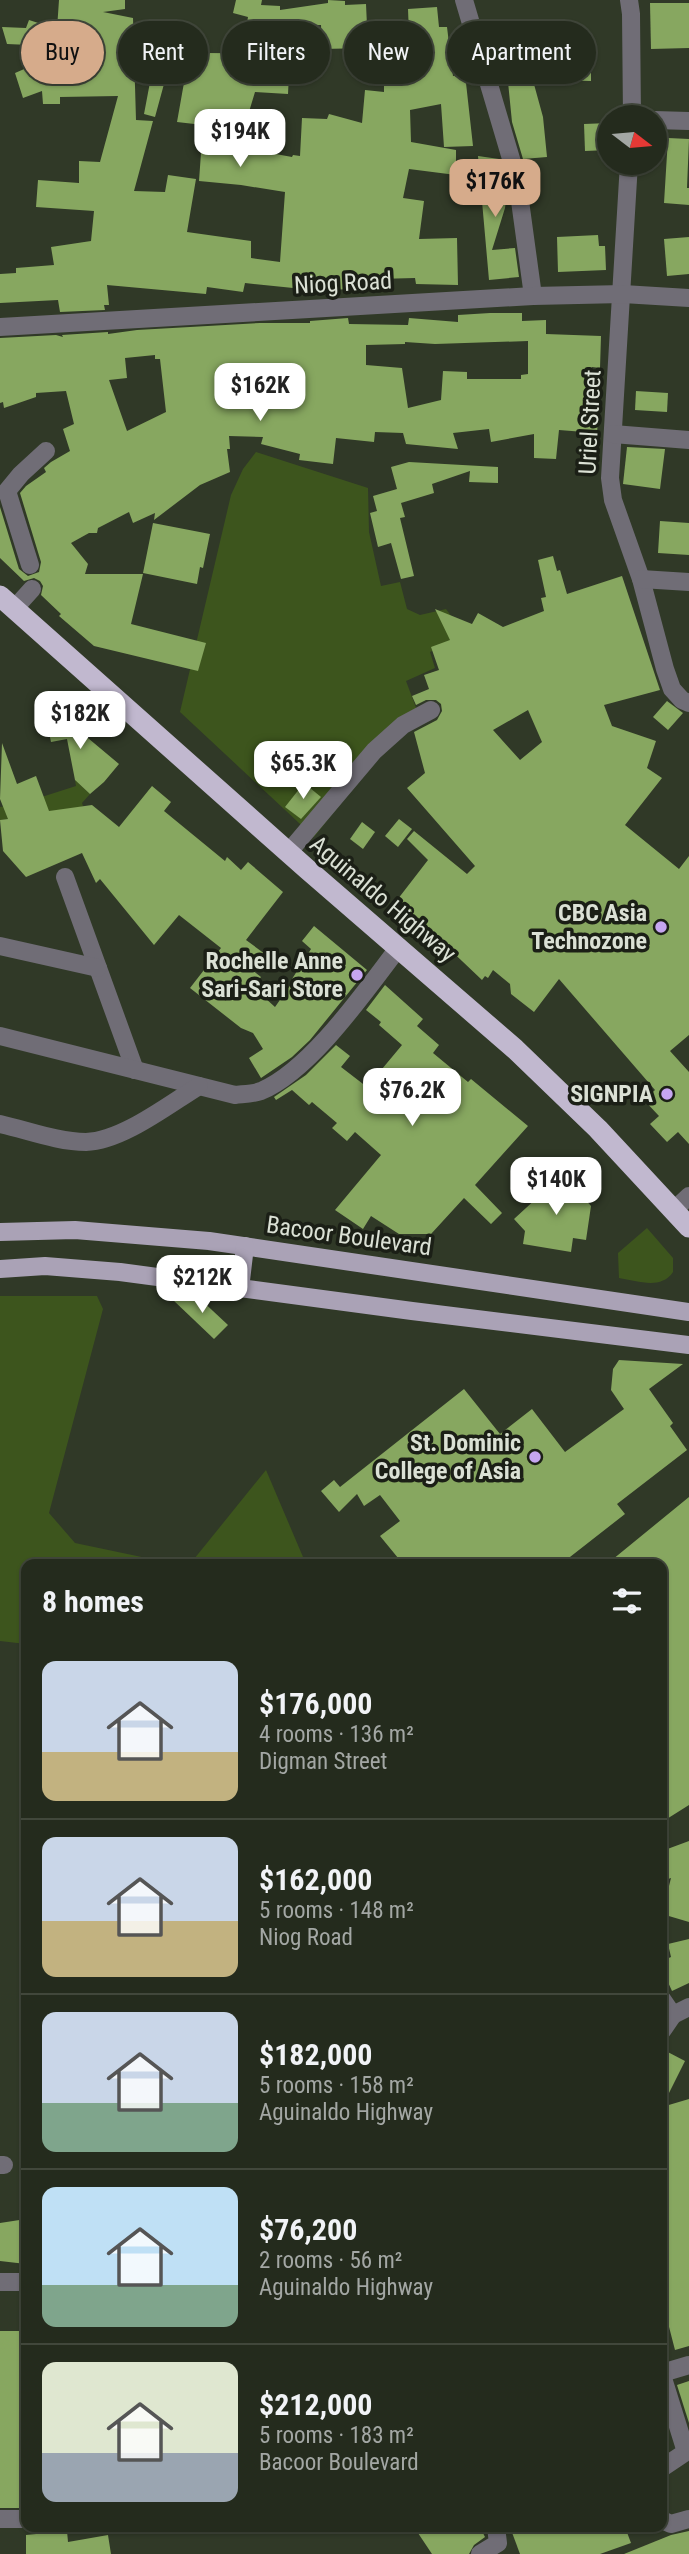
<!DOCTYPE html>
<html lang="en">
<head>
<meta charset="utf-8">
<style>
  :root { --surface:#242b1d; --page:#2c3326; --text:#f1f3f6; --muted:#a3a7a4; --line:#41473b; --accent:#d6ab8b }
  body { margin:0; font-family:"Roboto Condensed",sans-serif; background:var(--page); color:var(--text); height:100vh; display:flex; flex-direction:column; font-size:26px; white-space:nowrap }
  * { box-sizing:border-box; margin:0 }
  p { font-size:23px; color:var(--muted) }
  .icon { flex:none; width:38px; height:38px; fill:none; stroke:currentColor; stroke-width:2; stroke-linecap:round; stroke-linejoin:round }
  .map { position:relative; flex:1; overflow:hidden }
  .sheet { position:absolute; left:21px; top:1559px; width:646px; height:973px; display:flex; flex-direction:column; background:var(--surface); border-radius:14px; box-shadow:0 2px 5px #0004,0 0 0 2px var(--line) }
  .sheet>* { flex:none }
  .banner { position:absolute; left:21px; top:21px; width:648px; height:63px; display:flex; gap:14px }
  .needle { width:46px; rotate:106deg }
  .controls { position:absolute; left:597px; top:105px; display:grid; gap:14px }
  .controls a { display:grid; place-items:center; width:70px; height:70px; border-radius:50%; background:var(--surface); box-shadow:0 2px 5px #0004,0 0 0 2px var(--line); font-size:35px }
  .price { position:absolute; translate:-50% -60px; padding:0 16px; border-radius:14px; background:#fff; color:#222; font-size:23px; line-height:46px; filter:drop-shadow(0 2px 4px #0008) }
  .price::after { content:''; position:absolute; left:50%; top:42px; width:21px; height:16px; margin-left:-10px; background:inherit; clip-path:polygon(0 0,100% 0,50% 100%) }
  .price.on { background:var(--accent); color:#111 }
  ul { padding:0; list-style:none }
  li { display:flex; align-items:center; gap:21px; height:175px; padding:0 21px }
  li+li { border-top:2px solid var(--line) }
  li span { display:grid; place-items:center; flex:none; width:196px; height:140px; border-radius:14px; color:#555 }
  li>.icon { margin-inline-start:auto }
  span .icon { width:84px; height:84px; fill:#fffc; stroke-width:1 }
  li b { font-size:30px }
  h2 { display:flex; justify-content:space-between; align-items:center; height:84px; padding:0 21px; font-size:30px }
  .tag { padding:0 24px; border-radius:32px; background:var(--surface); box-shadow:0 2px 5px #0004,0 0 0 2px var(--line); font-size:24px; line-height:63px }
  .tag.on { background:var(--accent); color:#111 }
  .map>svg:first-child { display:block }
  .green { fill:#3d551d }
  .building { fill:#87a760; fill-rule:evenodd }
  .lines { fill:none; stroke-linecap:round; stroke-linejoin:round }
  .minor { stroke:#706d76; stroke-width:18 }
  .major { stroke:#aaa2b6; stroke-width:18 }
  .highway { stroke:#c1b8cf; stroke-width:21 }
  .poi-dot { fill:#c6a6f0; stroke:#1b1f16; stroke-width:2.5 }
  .labels { text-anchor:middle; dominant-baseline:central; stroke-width:7; stroke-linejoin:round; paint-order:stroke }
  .street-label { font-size:24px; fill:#dbe1d5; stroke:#1b1f16 }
  .poi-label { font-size:24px; font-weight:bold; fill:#dbe1d5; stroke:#1b1f16; text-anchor:end }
</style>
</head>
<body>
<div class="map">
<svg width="689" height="2554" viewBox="0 0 689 2554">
  <rect width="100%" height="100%" fill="#303927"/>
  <g class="green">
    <polygon points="256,452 368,488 369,532 381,586 400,582 407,609 420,615 446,609 455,621 461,638 430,652 435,668 406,681 418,713 377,758 314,837 180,712 231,495 243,469"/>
    <polygon points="75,780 90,794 82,803 83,806 54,816 0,820 0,807 26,802 76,786"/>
    <path d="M647,1228L673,1258V1272C661,1290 638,1281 619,1278L618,1253Z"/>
    <polygon points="0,1296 97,1296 103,1309 49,1513 75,1543 175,1564 26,1564 26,1644 0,1641"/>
    <polygon points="266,1470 306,1564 190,1564"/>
  </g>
  <g class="building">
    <polygon points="59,0 125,0 125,9 103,12 133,18 136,120 153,121 134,191 165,192 168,175 196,179 187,232 251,241 251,258 280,262 285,192 241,185 199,181 203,125 177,122 185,77 167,73 155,117 144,114 161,24 178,27 177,44 204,47 205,53 290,54 288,94 255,92 245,125 255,128 249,149 292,157 293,155 300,156 302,118 327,119 329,114 362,123 365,90 384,92 384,65 414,64 409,35 408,9 437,7 439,27 447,27 453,76 465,74 473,146 444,147 441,104 410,110 411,142 456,150 456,175 409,169 403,198 424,201 419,239 457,238 458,285 416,284 415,278 377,279 377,288 303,291 303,289 245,283 243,292 207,287 206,294 107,285 109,305 104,305 105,310 60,312 58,300 0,303 0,274 16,273 16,268 54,265 51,247 91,241 94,211 36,207 38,180 79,183 79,161 100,162 118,96 60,97 60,104 43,104 42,91 23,98 15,73 75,47 7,44 2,27 26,28 29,20 57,29"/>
    <polygon points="236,0 262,0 261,5 280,6 280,10 328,3 328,0 345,1 345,5 366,4 368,48 322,49 321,25 303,25 243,45 248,17 233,13"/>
    <polygon points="650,3 689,3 689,48 651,49"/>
    <polygon points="518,26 543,117 547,157 523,159 512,122 507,72 498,74 486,27"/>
    <polygon points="544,26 563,26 563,49 591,50 591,81 545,80"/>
    <polygon points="609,123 609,150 585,151 584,124"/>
    <polygon points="668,138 689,139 687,188 689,188 689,205 664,203"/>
    <polygon points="478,156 499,159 507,193 505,208 492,250 515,248 519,277 489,280"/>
    <polygon points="598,235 599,246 605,246 606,270 558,272 557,237"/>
    <polygon points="689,237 689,274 667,276 664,239"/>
    <path d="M490,313H522V321L546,320V334L601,336L600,368L592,367L589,407H599L597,433L559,430L556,459L534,458V434L491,442L489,429L453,433L458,449L406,444L403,433L375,432L374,442L336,438L333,464L299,460L300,454L261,444L263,437L229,436L230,449H227L230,472L200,485L154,520L155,513L133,523L129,512L98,528L97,533H89L71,543L88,564L85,574H143L131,624L206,643L198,671L94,646L59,616L61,614L41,595L43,586L40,581L34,578L24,581L0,558V507L19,569L28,576L39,572L41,562L20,493L26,486L46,472L44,468L51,462L70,451L63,429L74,424L66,391L36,393V397L4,408L3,402L0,403V338L56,335L63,337L62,335L108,332V334L137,330L260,323H310V321L348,318L349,324L408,325L409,318L458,322V315ZM528,341V374L521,375V379H467V372L443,371L441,400L408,408L402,368L366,365V345L405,344V342L435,344ZM155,355V359H160L166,412L127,431L109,380L127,378L125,358Z"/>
    <polygon points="636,391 668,393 667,412 635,410"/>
    <polygon points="627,447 665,449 660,489 623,484"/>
    <polygon points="409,462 498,467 498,483 469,482 470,471 432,484 434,493 401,503 405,517 400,518 414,576 401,579 391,543 378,547 370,513 377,511 373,496 397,489 391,467"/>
    <polygon points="660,521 689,523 689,555 658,553"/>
    <polygon points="153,523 210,534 203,568 200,567 197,584 143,573"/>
    <path d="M553,556L557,571L560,570L567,594L622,576L660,690L604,705L612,726L656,741L647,768L662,778L625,825L679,869L689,856V1035L670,1051L689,1072V1144L678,1132L667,1142L650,1124L659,1116L644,1100L655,1090L559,979L534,1012L511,994L510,984L493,970L488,978L485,976L482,980L442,942L394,904L428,860L407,839L414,831L467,874L475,866L407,788L425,773L414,732L437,720L442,711L441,704L436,700H426L416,705L412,696L429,689L424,675L439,670L431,647L450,640L435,609L472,624L478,613L503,627L544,611L541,598L546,597L538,560ZM528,710L542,742L520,760L493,730Z"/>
    <polygon points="667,701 683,713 668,730 653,717"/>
    <polygon points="63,704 68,729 76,728 119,764 104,782 90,794 75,780 67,739 51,742 44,708"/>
    <polygon points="2,743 17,784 36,776 49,811 92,805 119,827 152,786 171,802 164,811 225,861 227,857 241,870 248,862 283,892 246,940 265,954 252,970 261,977 253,987 275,1007 294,980 292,979 311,949 302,941 314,926 367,970 310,1040 292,1057 261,1078 249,1058 263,1049 253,1033 241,1028 190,988 221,948 179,915 154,945 100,879 96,883 82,853 26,877 3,851 0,820 8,819 0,799"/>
    <polygon points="304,783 321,797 301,819 285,807"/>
    <polygon points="399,819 412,829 398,847 385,836"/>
    <polygon points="362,822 375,832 363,849 350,839"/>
    <polygon points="385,985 423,1019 417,1026 439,1045 433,1053 468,1082 471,1079 528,1126 475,1185 502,1213 491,1224 464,1198 431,1234 399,1234 371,1216 363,1229 335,1210 381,1155 355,1132 347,1141 332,1128 337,1123 312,1102 309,1105 292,1090 276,1100 274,1097 306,1075 336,1045 350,1056 341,1067 367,1087 402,1045 379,1025 381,1022 366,1010"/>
    <polygon points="563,1174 591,1206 586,1240 573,1238 571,1252 523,1244 525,1231 514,1219"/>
    <polygon points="198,1297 228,1325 214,1339 172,1299"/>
    <polygon points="619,1360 683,1364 649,1389 673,1423 670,1426 687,1450 617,1504 625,1514 561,1564 403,1564 380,1536 400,1521 380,1495 364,1506 357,1494 339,1512 321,1491 334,1480 340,1487 464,1389 500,1434 532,1409 565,1452 624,1409 611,1390 613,1369"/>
    <polygon points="689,1497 689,1805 662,1822 662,1564 607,1564"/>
    <polygon points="689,1841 689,1922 662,1914 671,1878 662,1881 662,1851"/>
    <polygon points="689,1939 689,1983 672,1991 667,1980 665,1980 662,1961 671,1957 668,1944"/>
    <polygon points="662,2049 685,2061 662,2107 689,2099 689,2346 675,2350 668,2323 665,2324 662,2313"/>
    <polygon points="26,2219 26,2264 0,2261 0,2223"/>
    <polygon points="0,2331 26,2331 26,2359 24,2359 26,2508 0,2508"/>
    <polygon points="689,2381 689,2423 677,2385"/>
    <polygon points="414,2527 480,2527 485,2537 474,2545 469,2554 432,2554"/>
    <polygon points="510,2527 625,2527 631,2543 600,2554 520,2554"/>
    <polygon points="67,2531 68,2542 108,2535 111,2554 26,2554 26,2535"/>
    <polygon points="689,2531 689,2554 624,2554 671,2535"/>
  </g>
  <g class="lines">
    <g class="minor">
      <polyline points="464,0 517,179 533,296"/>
      <polyline points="629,0 631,14 632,117"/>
      <polyline points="654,120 689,121"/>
      <polyline points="629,163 610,478 613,500 641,579 665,669 672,689 682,700 689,703"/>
      <polyline points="0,327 533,296 623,294 689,298"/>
      <polyline points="613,434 689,440"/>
      <polyline points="30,565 7,491 21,474 46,451"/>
      <polyline points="641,579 689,582"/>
      <polyline points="14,609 32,589"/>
      <polyline points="288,853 374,751 403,725 431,710"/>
      <polyline points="65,877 135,1070"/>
      <polyline points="0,946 98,968"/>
      <path d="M0,1036L235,1095C243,1094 253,1094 261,1091C311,1070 366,990 399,947"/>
      <path d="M0,1124C27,1130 58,1142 86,1142C122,1141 168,1105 199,1086"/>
      <polyline points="674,1210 689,1196"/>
      <polyline points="662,1999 673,2015"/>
      <polyline points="662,2031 673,2015 689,2007"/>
      <polyline points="0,2165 4,2165"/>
      <polyline points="0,2282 26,2282"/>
      <polyline points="662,2373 689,2365"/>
      <polyline points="662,2375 686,2452 662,2468"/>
      <polyline points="0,2519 26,2519"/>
      <polyline points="662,2520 671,2524 689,2519"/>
      <polyline points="480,2554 498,2543 496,2527"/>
    </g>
    <g class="major">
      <polyline points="0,1232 75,1230 209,1241 689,1312"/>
      <polyline points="0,1269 45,1266 120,1272 412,1311 689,1345"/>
      <polyline points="240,1289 245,1246"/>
    </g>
    <polyline class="highway" points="0,596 307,869 515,1049 598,1129 689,1227"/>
  </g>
  <g class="poi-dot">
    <circle cx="661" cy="927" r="7"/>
    <circle cx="357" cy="975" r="7"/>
    <circle cx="667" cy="1094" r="7"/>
    <circle cx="535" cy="1457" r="7"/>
  </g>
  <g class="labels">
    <g class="street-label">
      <text transform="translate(343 283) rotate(-3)">Niog Road</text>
      <text transform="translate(590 422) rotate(-87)">Uriel Street</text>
      <text transform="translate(383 899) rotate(40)">Aguinaldo Highway</text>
      <text transform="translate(349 1236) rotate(8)">Bacoor Boulevard</text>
    </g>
    <g class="poi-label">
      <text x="647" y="913">CBC Asia<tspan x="647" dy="28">Technozone</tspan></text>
      <text x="343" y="961">Rochelle Anne<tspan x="343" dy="28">Sari-Sari Store</tspan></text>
      <text x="653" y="1094">SIGNPIA</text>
      <text x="521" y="1443">St. Dominic<tspan x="521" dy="28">College of Asia</tspan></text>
    </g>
  </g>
</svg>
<div class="controls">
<a><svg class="needle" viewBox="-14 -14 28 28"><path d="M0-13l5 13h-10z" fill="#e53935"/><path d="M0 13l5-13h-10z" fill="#a3a7a4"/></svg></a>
</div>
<b class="price" style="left:240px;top:169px">$194K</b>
<b class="price on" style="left:495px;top:219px">$176K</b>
<b class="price" style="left:260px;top:423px">$162K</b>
<b class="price" style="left:80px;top:751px">$182K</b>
<b class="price" style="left:303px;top:801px">$65.3K</b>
<b class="price" style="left:412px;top:1128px">$76.2K</b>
<b class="price" style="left:556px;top:1217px">$140K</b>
<b class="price" style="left:202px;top:1315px">$212K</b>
<div class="banner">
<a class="tag on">Buy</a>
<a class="tag">Rent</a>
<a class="tag">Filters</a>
<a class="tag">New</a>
<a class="tag">Apartment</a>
</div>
<section class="sheet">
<h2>8 homes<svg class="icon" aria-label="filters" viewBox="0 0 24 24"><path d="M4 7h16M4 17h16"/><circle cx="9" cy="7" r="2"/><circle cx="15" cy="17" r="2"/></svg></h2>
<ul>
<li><span style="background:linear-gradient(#c9d6e8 65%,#c2b280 0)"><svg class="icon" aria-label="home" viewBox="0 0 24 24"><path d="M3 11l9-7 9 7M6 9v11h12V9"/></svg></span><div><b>$176,000</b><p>4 rooms · 136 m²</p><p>Digman Street</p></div></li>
<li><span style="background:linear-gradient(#c9d6e8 60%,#c2b280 0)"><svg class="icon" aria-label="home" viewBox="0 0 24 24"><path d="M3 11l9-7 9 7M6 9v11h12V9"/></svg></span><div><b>$162,000</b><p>5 rooms · 148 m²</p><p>Niog Road</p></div></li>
<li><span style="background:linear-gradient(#c9d6e8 65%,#7fa58c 0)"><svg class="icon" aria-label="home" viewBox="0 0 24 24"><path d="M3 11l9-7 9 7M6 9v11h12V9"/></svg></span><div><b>$182,000</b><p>5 rooms · 158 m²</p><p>Aguinaldo Highway</p></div></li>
<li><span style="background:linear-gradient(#bfe0f5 70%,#7fa58c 0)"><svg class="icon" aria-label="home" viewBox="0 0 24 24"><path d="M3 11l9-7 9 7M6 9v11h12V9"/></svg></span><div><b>$76,200</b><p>2 rooms · 56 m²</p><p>Aguinaldo Highway</p></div></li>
<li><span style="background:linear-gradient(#dfe7d0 65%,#9aa5b1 0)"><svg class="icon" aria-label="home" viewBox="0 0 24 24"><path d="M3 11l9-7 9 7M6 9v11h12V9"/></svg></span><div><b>$212,000</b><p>5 rooms · 183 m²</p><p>Bacoor Boulevard</p></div></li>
</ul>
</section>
</div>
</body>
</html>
